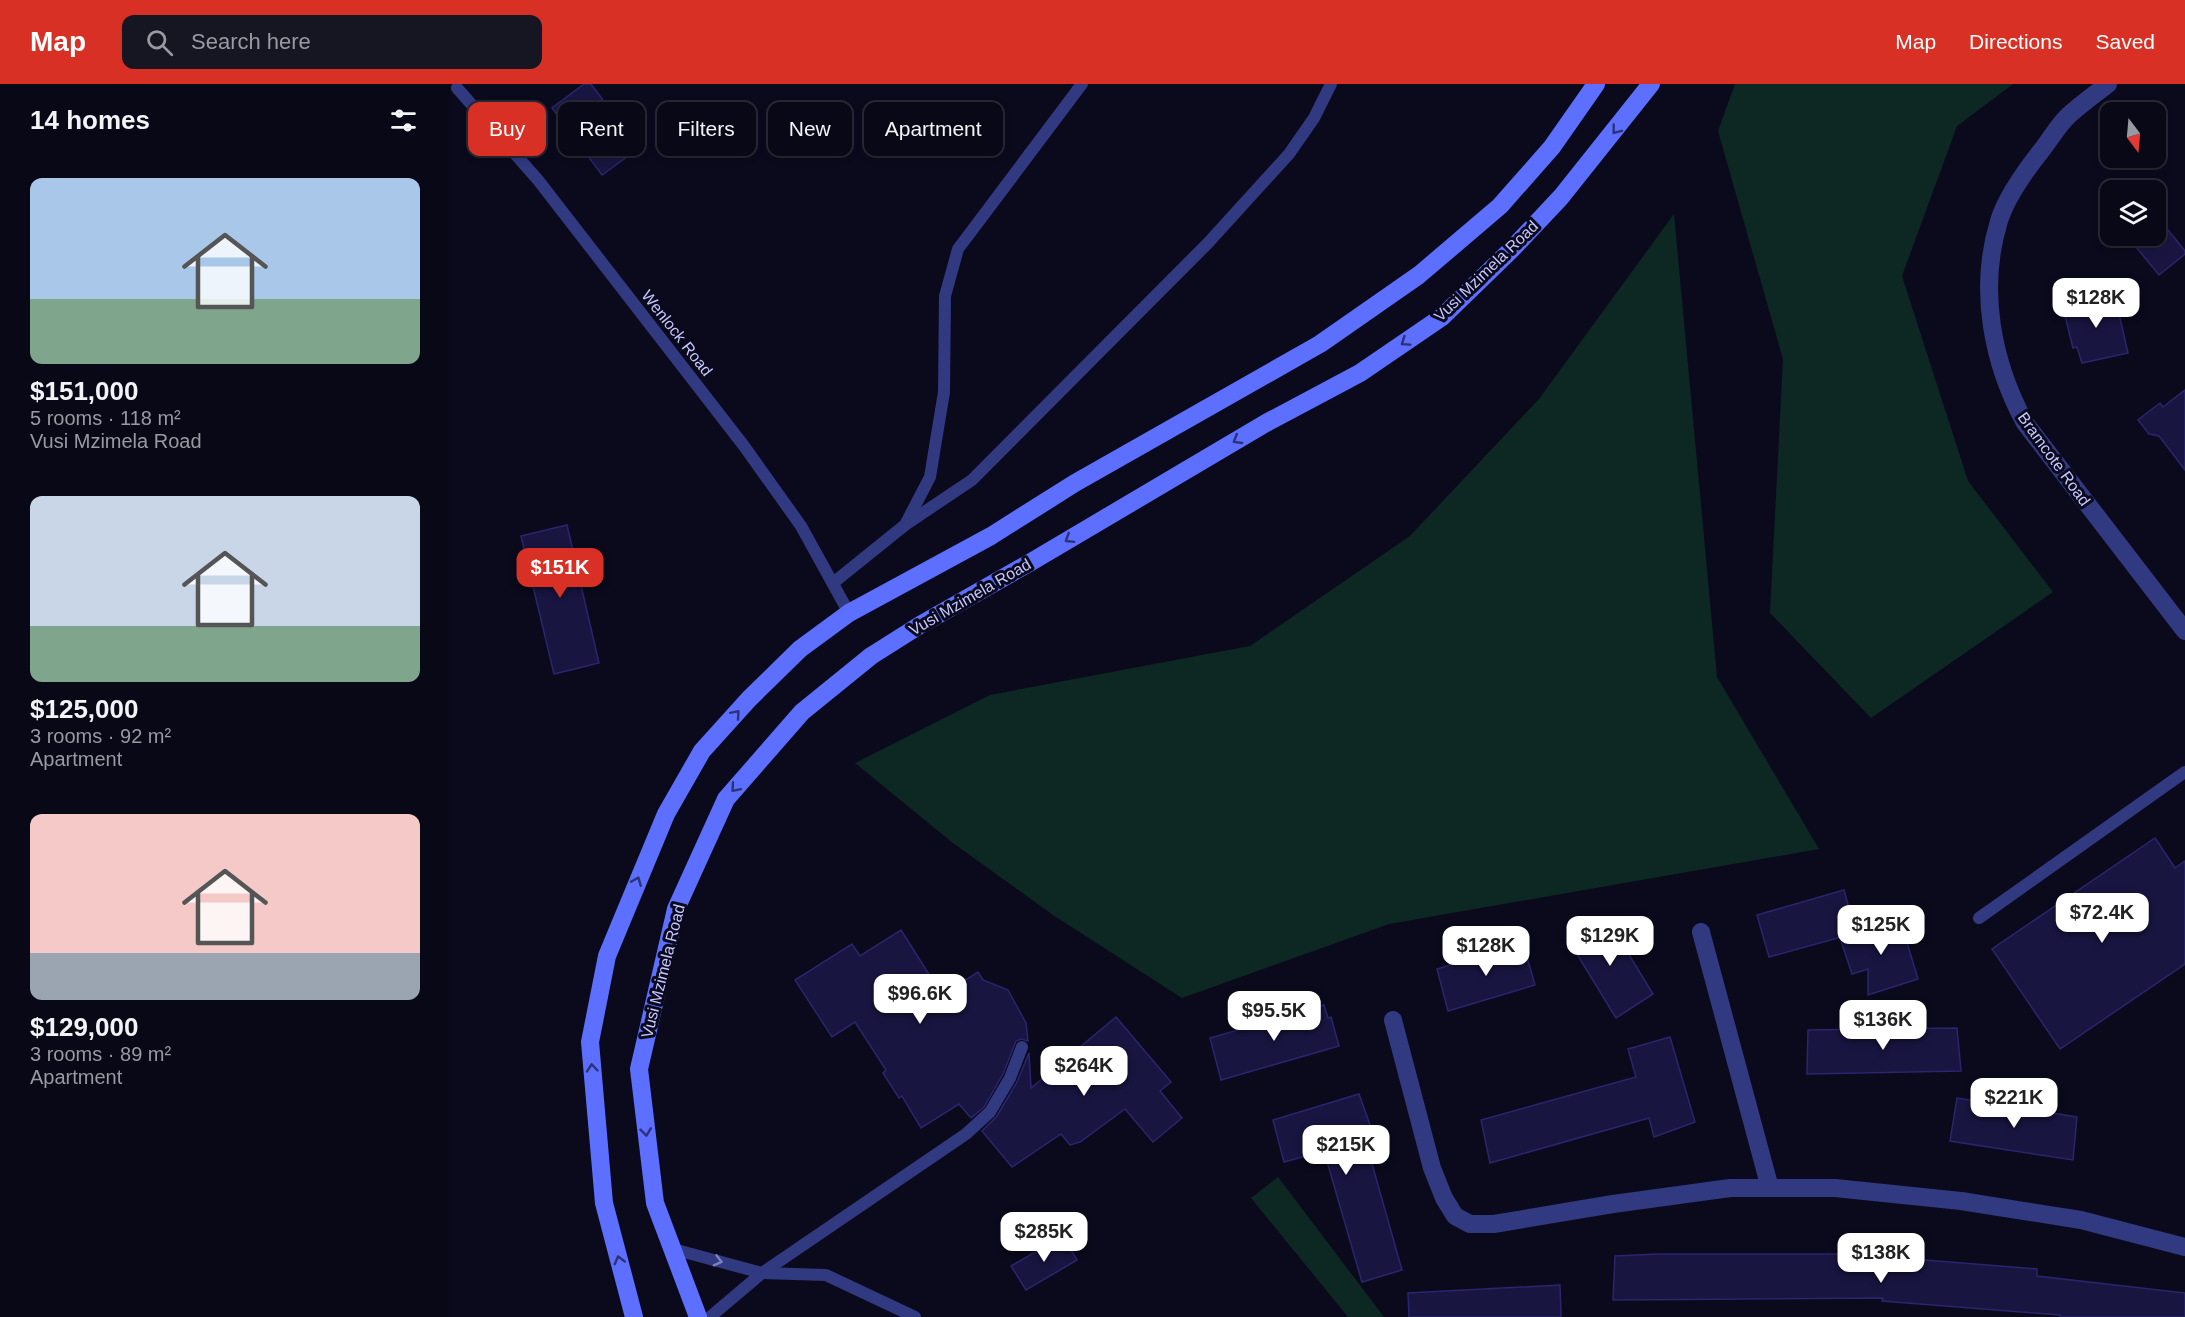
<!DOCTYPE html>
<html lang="en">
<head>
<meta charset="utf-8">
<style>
  :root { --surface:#080816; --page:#161623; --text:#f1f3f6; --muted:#989aa1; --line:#292935; --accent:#d93025 }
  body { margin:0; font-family:Helvetica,sans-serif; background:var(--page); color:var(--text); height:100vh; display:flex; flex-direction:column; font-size:22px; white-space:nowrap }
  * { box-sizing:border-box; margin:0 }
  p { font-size:20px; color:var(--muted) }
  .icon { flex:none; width:33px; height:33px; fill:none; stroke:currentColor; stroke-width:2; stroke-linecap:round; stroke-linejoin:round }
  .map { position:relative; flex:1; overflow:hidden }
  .drawer { display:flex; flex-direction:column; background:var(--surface); width:450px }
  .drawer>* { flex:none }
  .hud { position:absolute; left:18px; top:18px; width:570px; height:54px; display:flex; gap:12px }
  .needle { width:39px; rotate:164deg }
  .tools { position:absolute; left:1650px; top:18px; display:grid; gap:12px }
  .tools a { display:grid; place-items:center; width:66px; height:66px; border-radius:12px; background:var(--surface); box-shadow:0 3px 9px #0003,0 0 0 2px var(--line); font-size:30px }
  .price { position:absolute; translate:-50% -51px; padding:0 14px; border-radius:12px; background:#fff; color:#222; font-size:20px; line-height:39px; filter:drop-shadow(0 2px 3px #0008) }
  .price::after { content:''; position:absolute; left:50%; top:36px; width:18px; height:14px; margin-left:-9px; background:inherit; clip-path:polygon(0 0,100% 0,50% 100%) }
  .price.current { background:var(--accent); color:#fff }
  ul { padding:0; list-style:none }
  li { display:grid; align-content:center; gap:12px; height:318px; padding:0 30px }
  li span { display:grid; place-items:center; height:186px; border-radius:12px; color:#555 }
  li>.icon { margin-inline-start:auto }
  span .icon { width:108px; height:108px; fill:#fffc; stroke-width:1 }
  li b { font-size:26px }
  h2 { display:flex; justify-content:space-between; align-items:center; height:72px; padding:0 30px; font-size:26px }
  .pill { padding:0 21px; border-radius:12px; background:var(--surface); box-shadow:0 3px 9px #0003,0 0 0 2px var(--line); font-size:21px; line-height:54px }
  .pill.current { background:var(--accent); color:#fff }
  header { display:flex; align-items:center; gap:36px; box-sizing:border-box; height:84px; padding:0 30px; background:var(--accent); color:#fff }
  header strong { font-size:28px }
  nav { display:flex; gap:33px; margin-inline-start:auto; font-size:21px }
  .search { width:420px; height:54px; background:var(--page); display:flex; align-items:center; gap:15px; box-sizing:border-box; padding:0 21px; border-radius:12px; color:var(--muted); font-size:22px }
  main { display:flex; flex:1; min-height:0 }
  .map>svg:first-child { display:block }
  .green { fill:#0d2823 }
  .building { fill:#181540; stroke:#2a256d; stroke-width:1.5 }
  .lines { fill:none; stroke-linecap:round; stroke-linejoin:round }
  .lane { stroke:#313980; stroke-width:12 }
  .street { stroke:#313980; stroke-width:18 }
  .secondary { stroke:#5d6fff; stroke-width:18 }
  .oneway { stroke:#2c3277 }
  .oneway2 { stroke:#7c80c0 }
  .labels { text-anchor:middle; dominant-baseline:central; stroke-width:6; stroke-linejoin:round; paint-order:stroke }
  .street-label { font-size:16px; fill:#c6c7ff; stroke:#0b0a1d }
</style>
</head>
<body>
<header>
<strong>Map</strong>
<div class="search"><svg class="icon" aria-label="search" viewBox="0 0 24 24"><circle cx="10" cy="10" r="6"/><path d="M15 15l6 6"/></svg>Search here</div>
<nav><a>Map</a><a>Directions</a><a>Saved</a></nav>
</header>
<main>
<section class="drawer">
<h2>14 homes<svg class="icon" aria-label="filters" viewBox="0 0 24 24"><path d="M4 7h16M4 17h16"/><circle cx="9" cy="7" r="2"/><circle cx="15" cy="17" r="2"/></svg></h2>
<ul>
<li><span style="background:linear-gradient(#a9c7e8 65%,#7fa58c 0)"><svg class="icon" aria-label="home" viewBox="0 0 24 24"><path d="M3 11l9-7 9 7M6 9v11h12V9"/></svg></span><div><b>$151,000</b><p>5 rooms · 118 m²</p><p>Vusi Mzimela Road</p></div></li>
<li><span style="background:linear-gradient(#c9d6e8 70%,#7fa58c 0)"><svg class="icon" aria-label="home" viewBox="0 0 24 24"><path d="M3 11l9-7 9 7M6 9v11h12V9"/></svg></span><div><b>$125,000</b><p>3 rooms · 92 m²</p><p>Apartment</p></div></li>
<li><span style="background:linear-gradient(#f6c9c9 75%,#9aa5b1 0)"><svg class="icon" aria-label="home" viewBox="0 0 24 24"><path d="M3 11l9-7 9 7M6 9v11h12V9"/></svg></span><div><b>$129,000</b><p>3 rooms · 89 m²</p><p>Apartment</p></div></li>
</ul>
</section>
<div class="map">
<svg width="1735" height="1233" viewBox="0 0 1735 1233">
  <rect width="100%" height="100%" fill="#0b0a1d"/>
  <g class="green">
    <polygon points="1285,0 1563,0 1507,42 1452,192 1518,397 1603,508 1421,634 1320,529 1333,275 1268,47"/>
    <polygon points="1224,130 1267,593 1369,765 939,840 732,914 603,831 503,759 405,679 540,611 800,562 960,452 1089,315"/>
    <polygon points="828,1093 934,1233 898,1233 801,1114"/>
  </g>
  <g class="building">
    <polygon points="134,0 141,0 189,64 152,91 102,24"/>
    <polygon points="1706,131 1735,167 1735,170 1709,191 1677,152 1706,152"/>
    <polygon points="1665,212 1678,269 1632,279 1627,263 1623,264 1613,224"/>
    <polygon points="1735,306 1735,386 1709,352 1699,350 1688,336 1710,319 1713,323"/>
    <polygon points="117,441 149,579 104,590 71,452"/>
    <polygon points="1705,754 1725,784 1735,777 1735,880 1610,965 1542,865"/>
    <polygon points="1394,806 1406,849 1319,873 1307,831"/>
    <polygon points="1156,833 1203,910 1166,934 1117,854"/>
    <polygon points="1450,835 1468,895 1418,911 1418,885 1402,890 1390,854"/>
    <polygon points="451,846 492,911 528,888 533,896 558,906 576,939 578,957 571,955 566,957 553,990 534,1023 521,1034 509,1020 471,1044 452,1012 449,1014 433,989 436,986 405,938 382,953 345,896 402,860 410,872"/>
    <polygon points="1073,859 1085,901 998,927 987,885"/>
    <polygon points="874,921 878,934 881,933 889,962 771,996 760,954"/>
    <polygon points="666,933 721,998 710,1007 732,1034 703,1058 675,1025 630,1058 620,1061 611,1050 562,1083 532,1047 547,1032 567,998 579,969 581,1004"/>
    <polygon points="1507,944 1511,987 1357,990 1358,946"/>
    <polygon points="1220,953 1245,1038 1204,1053 1199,1034 1040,1079 1031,1036 1186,993 1178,965"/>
    <polygon points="909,1010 924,1052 915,1055 952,1186 912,1198 874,1067 834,1078 823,1036"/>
    <polygon points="1507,1014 1627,1033 1623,1076 1500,1057"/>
    <polygon points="613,1152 627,1176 576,1206 561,1182"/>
    <polygon points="1208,1170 1401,1170 1587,1185 1587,1192 1735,1209 1735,1233 1610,1233 1610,1231 1432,1217 1433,1214 1163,1216 1165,1172"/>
    <polygon points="1110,1201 1111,1233 959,1233 958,1209"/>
  </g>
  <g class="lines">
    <g class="lane">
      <polyline points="7,4 88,96 294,362 351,442 399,529"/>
      <polyline points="455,441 522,396 758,159 839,70 864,34 881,0"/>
      <polyline points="383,499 455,441 480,393 494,308 495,212 508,165 632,0"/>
      <polyline points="1529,834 1735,688"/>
      <polyline points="223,1165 312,1189 376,1191 465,1233"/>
      <polyline points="260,1233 312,1189 516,1050 540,1028 560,994 572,963"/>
    </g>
    <g class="street">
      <path d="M1658,0C1645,10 1631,20 1619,31C1608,41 1600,56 1591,67C1576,86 1556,114 1549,137C1528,205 1542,278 1575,339L1735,547"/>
      <polyline points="1251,848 1320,1104"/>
      <polyline points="943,936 982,1084 994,1114 1005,1132 1020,1140 1044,1140 1163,1120 1280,1104 1385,1104 1511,1117 1631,1136 1735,1163"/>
    </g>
    <g class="secondary">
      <polyline points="184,1233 154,1119 140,958 157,872 216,730 252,667 299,615 350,565 399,529 541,452 625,399 870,260 969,191 1050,122 1102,63 1146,0"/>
      <polyline points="248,1233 205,1119 189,985 226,825 276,715 352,628 421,572 470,541 581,478 816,339 910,289 992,233 1062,165 1111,113 1201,0"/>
    </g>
  </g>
  <defs><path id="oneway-chevron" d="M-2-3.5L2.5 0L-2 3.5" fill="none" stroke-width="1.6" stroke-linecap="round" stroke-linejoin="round" transform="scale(1.5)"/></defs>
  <g class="oneway">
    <use href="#oneway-chevron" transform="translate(1166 46) rotate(128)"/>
    <use href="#oneway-chevron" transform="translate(955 258) rotate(146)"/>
    <use href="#oneway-chevron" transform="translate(787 356) rotate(149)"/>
    <use href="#oneway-chevron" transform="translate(619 455) rotate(148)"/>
    <use href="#oneway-chevron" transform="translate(286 630) rotate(-49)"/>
    <use href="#oneway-chevron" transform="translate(285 704) rotate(131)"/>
    <use href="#oneway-chevron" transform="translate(187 797) rotate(-68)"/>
    <use href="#oneway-chevron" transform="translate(142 984) rotate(-95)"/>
    <use href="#oneway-chevron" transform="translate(196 1048) rotate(83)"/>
    <use href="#oneway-chevron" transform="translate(169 1176) rotate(-105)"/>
  </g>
  <use class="oneway2" href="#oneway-chevron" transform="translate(268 1177) rotate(15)"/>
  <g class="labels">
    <g class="street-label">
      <text transform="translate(1036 187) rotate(-44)">Vusi Mzimela Road</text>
      <text transform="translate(227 249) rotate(52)">Wenlock Road</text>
      <text transform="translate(1604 375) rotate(54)">Bramcote Road</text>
      <text transform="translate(520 513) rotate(-30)">Vusi Mzimela Road</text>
      <text transform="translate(213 887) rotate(-76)">Vusi Mzimela Road</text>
    </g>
  </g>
</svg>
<div class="tools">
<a><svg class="needle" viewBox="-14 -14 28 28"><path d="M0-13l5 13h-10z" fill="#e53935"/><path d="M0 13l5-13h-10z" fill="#989aa1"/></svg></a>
<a><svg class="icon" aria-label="layers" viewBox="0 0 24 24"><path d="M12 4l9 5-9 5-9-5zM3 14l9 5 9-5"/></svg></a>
</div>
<b class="price" style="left:1646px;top:245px">$128K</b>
<b class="price current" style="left:110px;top:515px">$151K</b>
<b class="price" style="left:1652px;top:860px">$72.4K</b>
<b class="price" style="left:1431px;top:872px">$125K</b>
<b class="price" style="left:1160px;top:883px">$129K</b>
<b class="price" style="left:1036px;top:893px">$128K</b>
<b class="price" style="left:470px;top:941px">$96.6K</b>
<b class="price" style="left:824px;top:958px">$95.5K</b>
<b class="price" style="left:1433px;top:967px">$136K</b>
<b class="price" style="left:634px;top:1013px">$264K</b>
<b class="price" style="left:1564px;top:1045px">$221K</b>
<b class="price" style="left:896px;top:1092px">$215K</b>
<b class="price" style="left:594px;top:1179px">$285K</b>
<b class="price" style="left:1431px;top:1200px">$138K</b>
<div class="hud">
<a class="pill current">Buy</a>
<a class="pill">Rent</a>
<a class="pill">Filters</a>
<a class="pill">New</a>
<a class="pill">Apartment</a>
</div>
</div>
</main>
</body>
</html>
